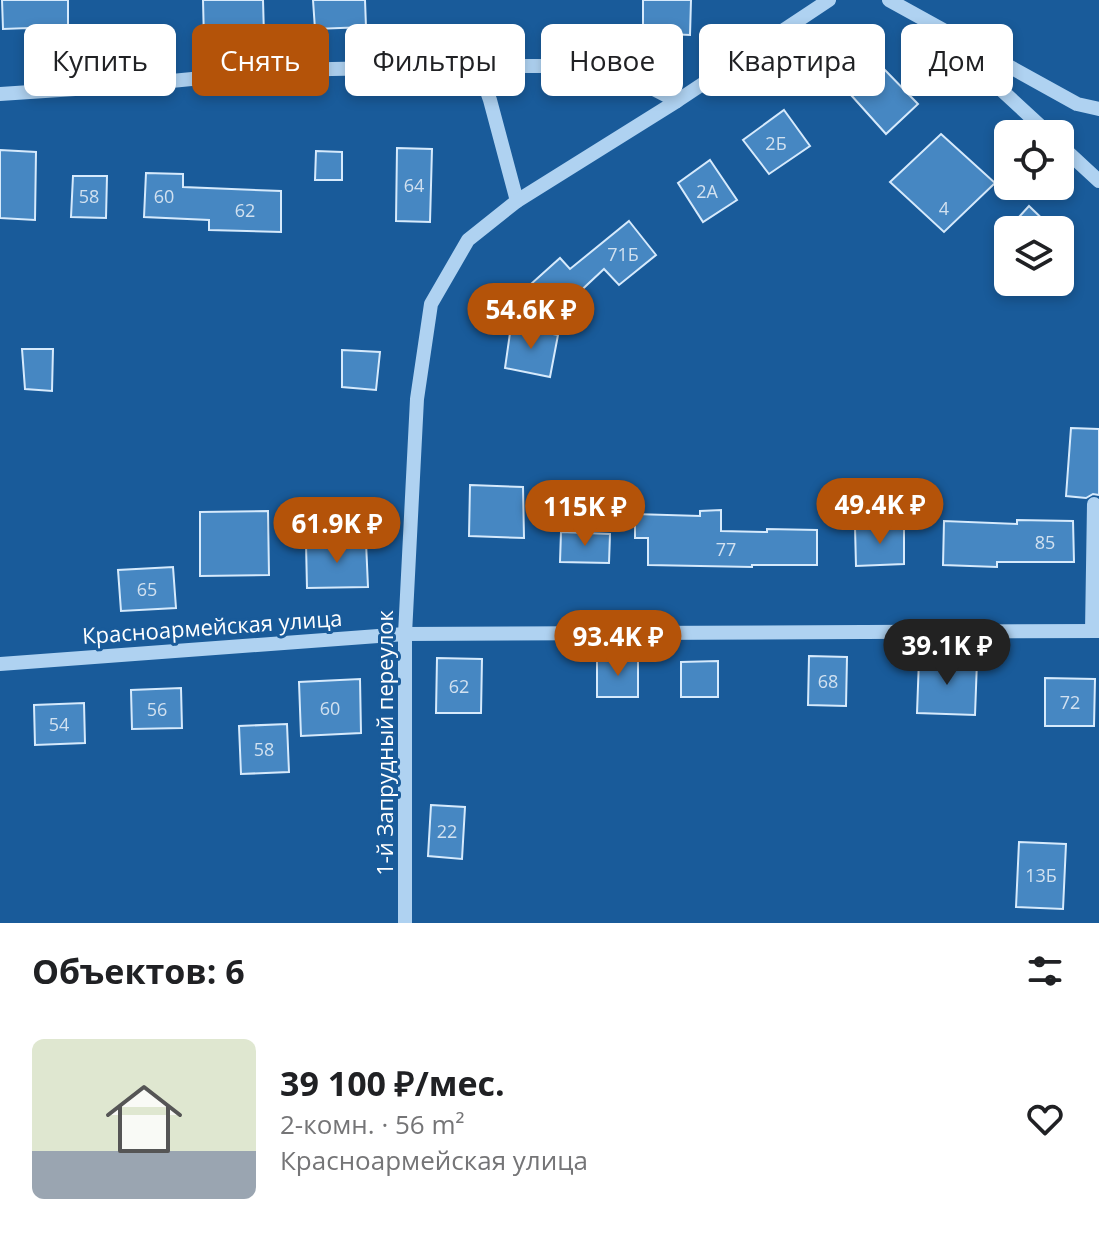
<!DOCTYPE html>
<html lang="ru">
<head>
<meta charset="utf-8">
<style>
  :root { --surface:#fff; --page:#f6f6f6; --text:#202124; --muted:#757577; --line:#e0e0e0; --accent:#b45309 }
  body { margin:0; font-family:"Open Sans",sans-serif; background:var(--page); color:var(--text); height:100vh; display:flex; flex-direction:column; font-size:30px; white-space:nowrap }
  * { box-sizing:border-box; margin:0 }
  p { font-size:26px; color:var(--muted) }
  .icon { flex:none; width:44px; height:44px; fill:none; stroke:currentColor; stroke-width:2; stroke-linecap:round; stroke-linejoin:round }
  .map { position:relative; height:923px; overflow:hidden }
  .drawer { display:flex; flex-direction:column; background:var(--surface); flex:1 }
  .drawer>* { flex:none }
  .hud { position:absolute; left:24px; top:24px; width:1052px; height:72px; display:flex; gap:16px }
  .buttons { position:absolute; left:994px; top:120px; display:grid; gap:16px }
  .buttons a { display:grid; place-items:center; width:80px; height:80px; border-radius:12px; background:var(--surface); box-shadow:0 4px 12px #0003; font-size:40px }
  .price { position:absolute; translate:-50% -68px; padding:0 18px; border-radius:28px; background:var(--accent); color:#fff; font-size:26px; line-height:52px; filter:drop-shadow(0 2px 4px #0008) }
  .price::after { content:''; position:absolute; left:50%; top:48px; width:24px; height:18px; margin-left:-12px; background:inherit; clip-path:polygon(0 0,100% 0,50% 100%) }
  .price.selected { background:#222; color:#fff }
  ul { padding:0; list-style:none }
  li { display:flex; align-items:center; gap:24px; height:200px; padding:0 32px }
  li+li { border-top:2px solid var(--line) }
  li span { display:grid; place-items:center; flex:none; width:224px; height:160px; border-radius:12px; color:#555 }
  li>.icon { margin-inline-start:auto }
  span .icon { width:96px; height:96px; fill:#fffc; stroke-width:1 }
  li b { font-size:34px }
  h2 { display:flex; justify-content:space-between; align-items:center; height:96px; padding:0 32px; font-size:34px }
  .chip { padding:0 28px; border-radius:12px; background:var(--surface); box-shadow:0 4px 12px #0003; font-size:28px; line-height:72px }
  .chip.selected { background:var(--accent); color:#fff }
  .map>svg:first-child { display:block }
  .building { fill:#4687c2; stroke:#d6eafc; stroke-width:2 }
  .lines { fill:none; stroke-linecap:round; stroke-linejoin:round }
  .minor { stroke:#afd2f1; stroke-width:14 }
  .labels { text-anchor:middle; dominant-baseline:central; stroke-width:6; stroke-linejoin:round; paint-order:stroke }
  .number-label { font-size:18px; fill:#d1e1f0 }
  .street-label { font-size:22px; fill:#fff; stroke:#195b9a }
</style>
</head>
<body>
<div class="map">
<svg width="1099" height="923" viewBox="0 0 1099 923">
  <rect width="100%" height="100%" fill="#195b9a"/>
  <g class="building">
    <polygon points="2,0 68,0 68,40 30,42 29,28 3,29"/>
    <polygon points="203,0 263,0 264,36 204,41"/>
    <polygon points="313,0 365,0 366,27 315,29"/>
    <polygon points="643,0 691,0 690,35 643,33"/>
    <polygon points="882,67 918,104 886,134 851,95"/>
    <polygon points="784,110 810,146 769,174 743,140"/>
    <polygon points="941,134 995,183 944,232 890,182"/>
    <polygon points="397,148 432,149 430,222 396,221"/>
    <polygon points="0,150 36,152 35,220 0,218"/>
    <polygon points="316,151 342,152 342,180 315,180"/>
    <polygon points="710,160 737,200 703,222 678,183"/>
    <polygon points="146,173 183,174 183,187 281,191 281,232 209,230 209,220 144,217"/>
    <polygon points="73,176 107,176 106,218 71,217"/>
    <polygon points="1029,206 1054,230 1007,230"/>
    <polygon points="629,221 656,255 619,285 604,269 558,312 531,284 560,258 570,269"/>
    <polygon points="511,326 558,335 550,377 505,368"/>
    <polygon points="22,349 53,349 52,391 25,389"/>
    <polygon points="342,350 380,352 376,390 342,387"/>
    <polygon points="1071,428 1099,429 1099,495 1093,494 1086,498 1066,496"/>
    <polygon points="470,485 523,487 524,538 469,536"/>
    <polygon points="721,510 721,531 767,532 767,529 817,530 817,565 752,565 752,567 648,565 648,538 635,538 635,514 700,516 700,511"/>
    <polygon points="268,511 269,575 200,576 200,512"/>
    <polygon points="1017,520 1073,521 1074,562 997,562 997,567 943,565 944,521 1017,524"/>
    <polygon points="904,526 904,564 856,566 855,527"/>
    <polygon points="561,532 610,534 609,563 560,562"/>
    <polygon points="366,542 368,587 307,588 306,543"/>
    <polygon points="173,567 176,608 121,611 118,570"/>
    <polygon points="809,656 847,657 846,706 808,705"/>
    <polygon points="437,658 482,659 481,713 436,713"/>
    <polygon points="919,659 977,661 975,715 917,713"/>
    <rect x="597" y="660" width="41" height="37"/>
    <polygon points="718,661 718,697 681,697 681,662"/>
    <polygon points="1045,678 1095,679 1094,726 1045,726"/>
    <polygon points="360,679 361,733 301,736 299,682"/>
    <polygon points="181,688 182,728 132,729 131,690"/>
    <polygon points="84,703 85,743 35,745 34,705"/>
    <polygon points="287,724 289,772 241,774 239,726"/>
    <polygon points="431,805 465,807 462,859 428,856"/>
    <polygon points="1019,842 1066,844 1063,909 1016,907"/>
  </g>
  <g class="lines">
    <g class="minor">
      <polyline points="889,0 1077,104 1099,109"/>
      <polyline points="943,36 1049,134"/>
      <polyline points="478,66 490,100 517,201"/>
      <polyline points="0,94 120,86 284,70 478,66 609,66 677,101"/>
      <polyline points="1060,145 1099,181"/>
      <polyline points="1092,631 1094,504"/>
      <polyline points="0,664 405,634 1099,631"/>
      <polyline points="405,923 405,634 417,399 431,304 468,240 517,201 677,101 829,0"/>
    </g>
  </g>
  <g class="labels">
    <g class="number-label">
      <text x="776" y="143">2Б</text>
      <text x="414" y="185">64</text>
      <text x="707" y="191">2А</text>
      <text x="89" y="196">58</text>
      <text x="164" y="196">60</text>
      <text x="944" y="208">4</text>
      <text x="245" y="210">62</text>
      <text x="623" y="254">71Б</text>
      <text x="1045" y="542">85</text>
      <text x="726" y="549">77</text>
      <text x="147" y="589">65</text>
      <text x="828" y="681">68</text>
      <text x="459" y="686">62</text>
      <text x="1070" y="702">72</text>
      <text x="330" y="708">60</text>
      <text x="157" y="709">56</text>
      <text x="59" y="724">54</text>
      <text x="264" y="749">58</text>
      <text x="447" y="831">22</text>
      <text x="1041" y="875">13Б</text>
    </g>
    <g class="street-label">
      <text transform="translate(212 626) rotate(-4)">Красноармейская улица</text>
      <text transform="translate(384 743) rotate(-90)">1-й Запрудный переулок</text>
    </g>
  </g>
</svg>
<div class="buttons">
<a><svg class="icon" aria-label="locate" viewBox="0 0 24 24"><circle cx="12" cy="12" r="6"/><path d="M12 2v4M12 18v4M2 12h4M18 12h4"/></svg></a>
<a><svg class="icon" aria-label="layers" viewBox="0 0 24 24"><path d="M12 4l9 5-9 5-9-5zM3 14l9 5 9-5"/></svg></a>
</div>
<b class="price" style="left:531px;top:351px">54.6K ₽</b>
<b class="price" style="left:880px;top:546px">49.4K ₽</b>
<b class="price" style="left:585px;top:548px">115K ₽</b>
<b class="price" style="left:337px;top:565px">61.9K ₽</b>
<b class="price" style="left:618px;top:678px">93.4K ₽</b>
<b class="price selected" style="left:947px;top:687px">39.1K ₽</b>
<div class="hud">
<a class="chip">Купить</a>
<a class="chip selected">Снять</a>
<a class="chip">Фильтры</a>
<a class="chip">Новое</a>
<a class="chip">Квартира</a>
<a class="chip">Дом</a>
</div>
</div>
<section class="drawer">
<h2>Объектов: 6<svg class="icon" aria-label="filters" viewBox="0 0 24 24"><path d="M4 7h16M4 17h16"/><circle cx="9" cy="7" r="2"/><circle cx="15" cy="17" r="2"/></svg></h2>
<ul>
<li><span style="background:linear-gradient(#dfe7d0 70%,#9aa5b1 0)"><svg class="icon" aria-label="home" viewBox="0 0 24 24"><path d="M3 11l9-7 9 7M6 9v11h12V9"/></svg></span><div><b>39 100 ₽/мес.</b><p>2-комн. · 56 m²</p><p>Красноармейская улица</p></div><svg class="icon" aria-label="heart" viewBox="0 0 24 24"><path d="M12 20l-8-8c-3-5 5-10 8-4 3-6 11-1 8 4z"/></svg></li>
</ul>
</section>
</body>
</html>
